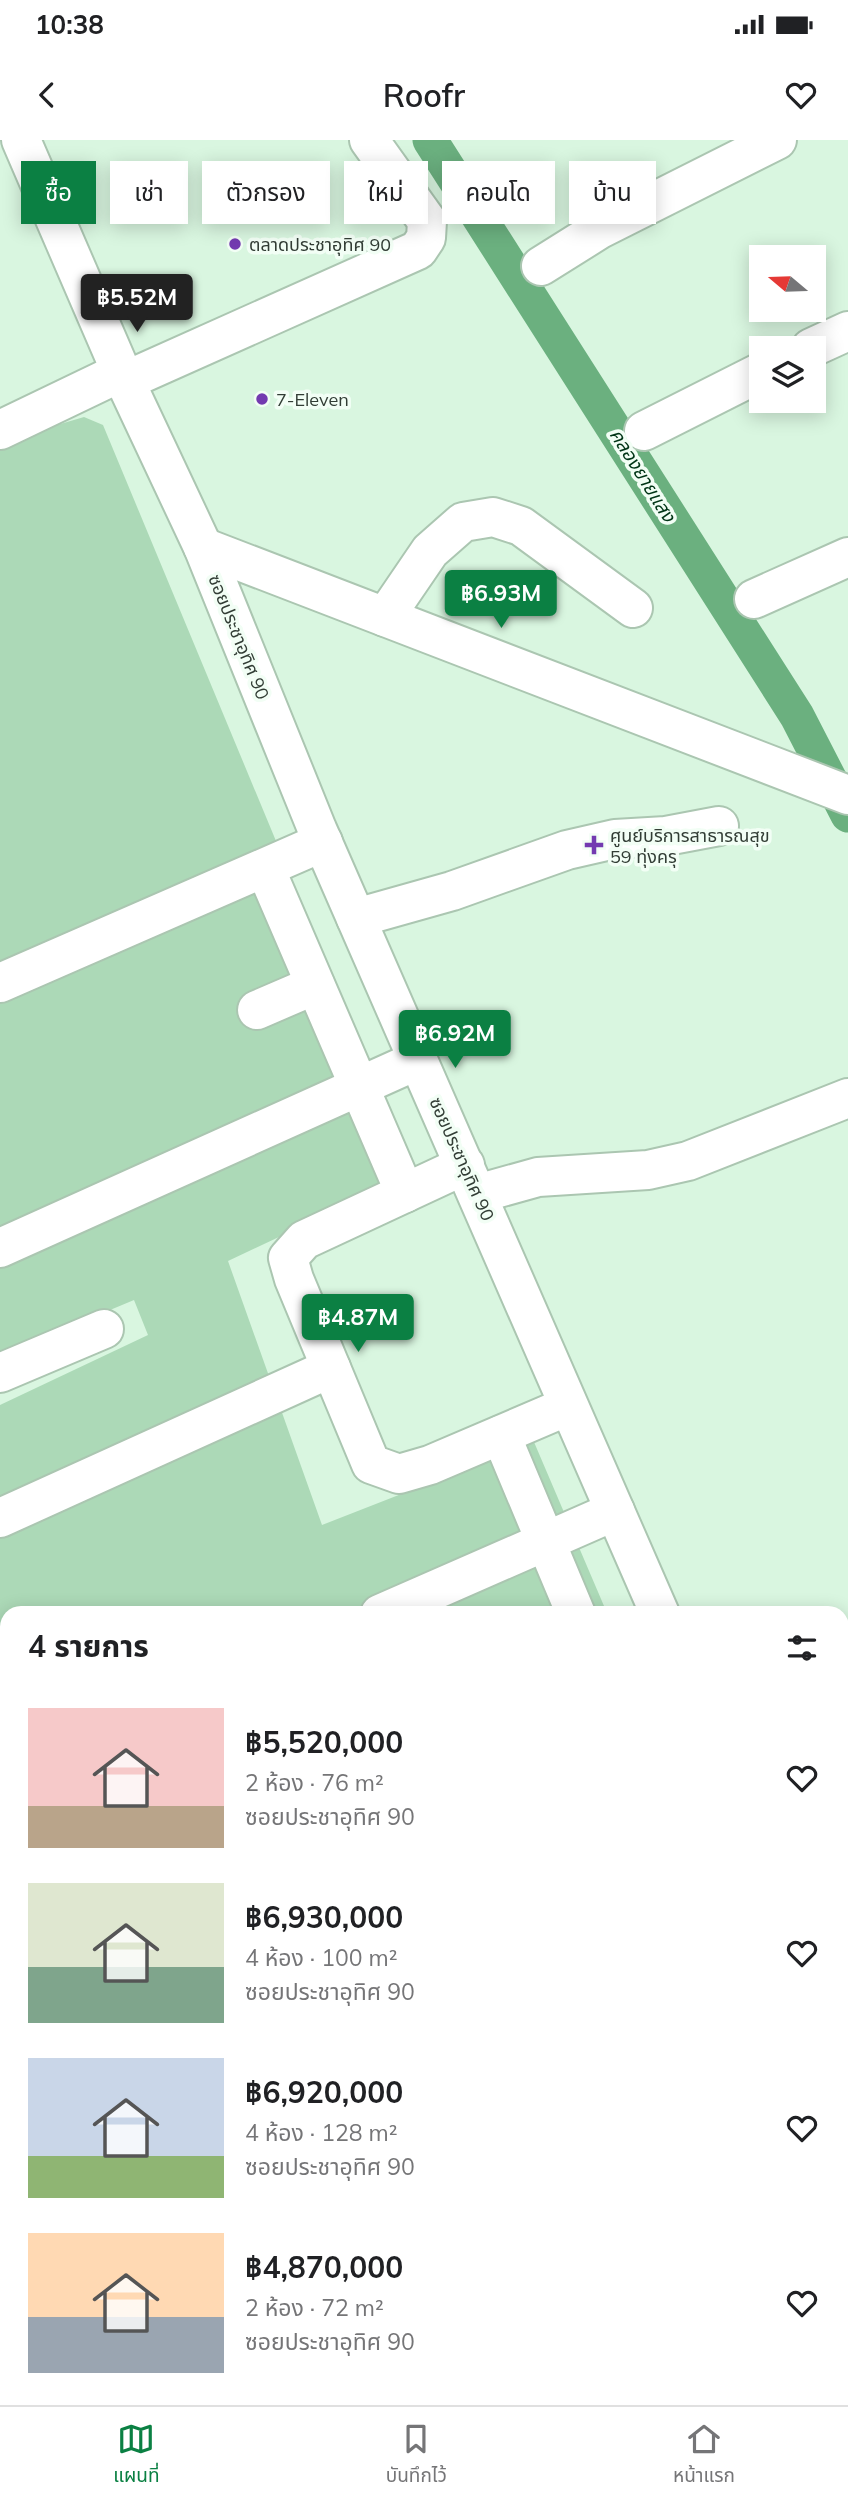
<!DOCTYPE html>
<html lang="th">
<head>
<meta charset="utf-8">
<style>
  :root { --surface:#fff; --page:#f2f2f2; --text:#202124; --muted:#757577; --line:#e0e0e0; --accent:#0b8043 }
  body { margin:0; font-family:Mulish,"Noto Sans Thai",sans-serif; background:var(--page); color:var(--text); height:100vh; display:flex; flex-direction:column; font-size:26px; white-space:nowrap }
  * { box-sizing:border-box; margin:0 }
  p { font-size:23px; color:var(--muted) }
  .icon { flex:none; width:38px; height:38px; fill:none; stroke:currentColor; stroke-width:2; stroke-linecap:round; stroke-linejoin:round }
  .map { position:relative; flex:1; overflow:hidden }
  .details { position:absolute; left:0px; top:1466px; width:849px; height:800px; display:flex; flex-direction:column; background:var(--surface); border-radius:21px 21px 0 0; box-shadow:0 4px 18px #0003 }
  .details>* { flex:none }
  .guide { position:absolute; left:21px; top:21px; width:807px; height:63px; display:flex; gap:14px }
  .needle { width:46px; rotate:289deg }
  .controls { position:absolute; left:749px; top:105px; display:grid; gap:14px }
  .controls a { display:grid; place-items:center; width:77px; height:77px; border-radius:0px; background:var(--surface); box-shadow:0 4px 18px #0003; font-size:35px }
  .price { position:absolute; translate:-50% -60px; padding:0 16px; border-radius:7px; background:var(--accent); color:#fff; font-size:23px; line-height:46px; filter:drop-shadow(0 2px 4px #0008) }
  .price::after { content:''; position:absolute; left:50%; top:42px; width:21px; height:16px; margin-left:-10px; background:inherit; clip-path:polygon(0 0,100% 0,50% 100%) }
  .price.current { background:#222; color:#fff }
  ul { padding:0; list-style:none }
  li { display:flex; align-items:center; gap:21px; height:175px; padding:0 28px }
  li span { display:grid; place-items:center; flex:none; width:196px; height:140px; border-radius:0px; color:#555 }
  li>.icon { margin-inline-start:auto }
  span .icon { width:84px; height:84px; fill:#fffc; stroke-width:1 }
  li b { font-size:30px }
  h2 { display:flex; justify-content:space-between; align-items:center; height:84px; padding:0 28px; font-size:30px }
  .pill { padding:0 24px; border-radius:0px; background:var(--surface); box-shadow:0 4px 18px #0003; font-size:24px; line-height:63px }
  .pill.current { background:var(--accent); color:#fff }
  .status { display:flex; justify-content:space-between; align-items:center; height:49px; padding:0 35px; background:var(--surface); direction:ltr }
  .status svg { height:19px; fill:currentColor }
  header { display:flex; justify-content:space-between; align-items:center; height:91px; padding:0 28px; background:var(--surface); font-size:32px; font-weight:600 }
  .dock { display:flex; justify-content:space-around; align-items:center; height:98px; border-top:2px solid var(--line); background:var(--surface); font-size:19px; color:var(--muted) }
  .dock a { display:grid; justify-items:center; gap:4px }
  .dock .current { color:var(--accent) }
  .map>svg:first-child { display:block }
  .green { fill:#acd9b7 }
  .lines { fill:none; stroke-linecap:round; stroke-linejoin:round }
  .canal { stroke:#6bb07f; stroke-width:35 }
  .minor-casing { stroke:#abc6b1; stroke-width:42 }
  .minor { stroke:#fff; stroke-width:38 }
  .poi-dot { fill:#733ab0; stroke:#f2fef5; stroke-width:2.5 }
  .labels { text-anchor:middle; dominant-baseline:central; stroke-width:7; stroke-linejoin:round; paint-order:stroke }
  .poi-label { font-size:18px; fill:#323d35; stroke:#f2fef5; text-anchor:start }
  .street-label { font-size:18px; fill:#323d35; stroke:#f2fef5 }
  .water-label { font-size:19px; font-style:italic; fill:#003516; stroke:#f2fef5 }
</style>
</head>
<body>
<div class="status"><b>10:38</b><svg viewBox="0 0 49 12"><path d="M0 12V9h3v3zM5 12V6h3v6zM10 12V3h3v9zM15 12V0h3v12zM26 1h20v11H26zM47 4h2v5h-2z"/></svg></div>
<header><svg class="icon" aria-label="back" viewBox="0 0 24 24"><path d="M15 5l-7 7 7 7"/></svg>Roofr<svg class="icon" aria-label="heart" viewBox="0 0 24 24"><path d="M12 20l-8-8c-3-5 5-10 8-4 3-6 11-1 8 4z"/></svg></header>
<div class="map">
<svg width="848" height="2265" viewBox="0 0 848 2265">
  <rect width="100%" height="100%" fill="#d9f6e0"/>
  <g class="green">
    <polygon points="84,277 103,285 276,701 251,711 383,1048 228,1121 322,1385 534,1302 607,1473 7,1474 7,2019 0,1997 0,1265 148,1195 134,1160 0,1216 0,309 40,290"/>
    <polygon points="842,1933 848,1944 848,2107 842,2111"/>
    <polygon points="351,2259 633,2259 625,2265 355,2265"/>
  </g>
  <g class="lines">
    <polyline class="canal" points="430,0 797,576 848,675"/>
    <g class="minor-casing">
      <g id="minor">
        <polyline points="21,0 125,241 203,407 317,689 660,1474"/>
        <polyline points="541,126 600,89 777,0"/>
        <polyline points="811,208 848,191"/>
        <polyline points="125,241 418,110 426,98 427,81 369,0"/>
        <polyline points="0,290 121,232"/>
        <polyline points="644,291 761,232"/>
        <polyline points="203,407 848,655"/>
        <polyline points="754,459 848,417"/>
        <polyline points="385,477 430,411 463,382 493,377 521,386 633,468"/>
        <polyline points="265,728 405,1053"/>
        <polyline points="356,778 452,751 567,710 615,699 666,696 719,686"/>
        <polyline points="0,843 323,702"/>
        <polyline points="257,870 315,845"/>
        <polyline points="465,1025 304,1100 288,1118 294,1139 371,1324 399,1334 430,1325 568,1266"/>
        <polyline points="477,1054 538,1037 648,1030 688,1021 848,958"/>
        <polyline points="0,1108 418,920"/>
        <polyline points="0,1233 104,1189"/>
        <polyline points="501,1295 576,1474"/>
        <polyline points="0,1378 331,1228"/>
        <polyline points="380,1474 615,1371"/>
        <polyline points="842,1545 848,1541"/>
        <polyline points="842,1622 848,1617"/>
        <polyline points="0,1639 7,1636"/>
        <polyline points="842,1804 848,1801"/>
        <polyline points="842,1866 848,1879"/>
        <polyline points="842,2222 848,2222"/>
        <polyline points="693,2265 704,2259"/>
      </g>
    </g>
    <use href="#minor" class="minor"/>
  </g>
  <g class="poi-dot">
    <circle cx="235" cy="104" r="7"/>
    <circle cx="262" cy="259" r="7"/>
    <path d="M590.5 694.5h7v7h7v7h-7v7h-7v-7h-7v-7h7z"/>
  </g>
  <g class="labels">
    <g class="poi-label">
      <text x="249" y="104">ตลาดประชาอุทิศ 90</text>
      <text x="276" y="259">7-Eleven</text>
      <text x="610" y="695">ศูนย์บริการสาธารณสุข<tspan x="610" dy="21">59 ทุ่งครุ</tspan></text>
    </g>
    <g class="street-label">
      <text transform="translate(239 497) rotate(68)">ซอยประชาอุทิศ 90</text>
      <text transform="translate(462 1019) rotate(66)">ซอยประชาอุทิศ 90</text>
    </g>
    <g class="water-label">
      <text transform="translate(643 335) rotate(58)">คลองยายแสง</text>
    </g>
  </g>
</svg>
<div class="controls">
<a><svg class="needle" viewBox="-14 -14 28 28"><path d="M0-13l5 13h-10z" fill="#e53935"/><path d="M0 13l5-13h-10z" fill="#757577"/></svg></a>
<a><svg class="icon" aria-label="layers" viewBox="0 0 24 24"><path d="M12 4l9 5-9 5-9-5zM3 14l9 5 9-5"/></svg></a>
</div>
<b class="price current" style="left:137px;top:194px">฿5.52M</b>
<b class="price" style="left:501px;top:490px">฿6.93M</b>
<b class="price" style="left:455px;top:930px">฿6.92M</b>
<b class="price" style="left:358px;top:1214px">฿4.87M</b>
<div class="guide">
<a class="pill current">ซื้อ</a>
<a class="pill">เช่า</a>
<a class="pill">ตัวกรอง</a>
<a class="pill">ใหม่</a>
<a class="pill">คอนโด</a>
<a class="pill">บ้าน</a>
</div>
<section class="details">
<h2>4 รายการ<svg class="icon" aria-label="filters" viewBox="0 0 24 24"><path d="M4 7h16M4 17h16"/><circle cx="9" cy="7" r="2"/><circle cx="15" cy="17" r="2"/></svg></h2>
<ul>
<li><span style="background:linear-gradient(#f6c9c9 70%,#b9a48a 0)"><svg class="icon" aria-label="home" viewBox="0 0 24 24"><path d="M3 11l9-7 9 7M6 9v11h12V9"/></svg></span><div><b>฿5,520,000</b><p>2 ห้อง · 76 m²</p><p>ซอยประชาอุทิศ 90</p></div><svg class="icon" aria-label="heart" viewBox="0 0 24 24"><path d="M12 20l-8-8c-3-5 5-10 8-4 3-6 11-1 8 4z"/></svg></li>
<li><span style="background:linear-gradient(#dfe7d0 60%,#7fa58c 0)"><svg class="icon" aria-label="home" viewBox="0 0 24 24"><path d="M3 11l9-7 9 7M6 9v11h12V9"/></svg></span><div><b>฿6,930,000</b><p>4 ห้อง · 100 m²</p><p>ซอยประชาอุทิศ 90</p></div><svg class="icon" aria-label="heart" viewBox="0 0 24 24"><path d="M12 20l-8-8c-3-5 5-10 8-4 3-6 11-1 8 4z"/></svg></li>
<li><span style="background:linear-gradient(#c9d6e8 70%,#8fb573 0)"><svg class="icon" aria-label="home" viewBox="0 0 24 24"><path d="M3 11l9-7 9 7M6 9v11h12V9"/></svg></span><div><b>฿6,920,000</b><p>4 ห้อง · 128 m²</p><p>ซอยประชาอุทิศ 90</p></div><svg class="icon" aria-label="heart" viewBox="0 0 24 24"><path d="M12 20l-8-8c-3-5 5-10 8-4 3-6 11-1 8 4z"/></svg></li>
<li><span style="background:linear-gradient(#ffd9b3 60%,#9aa5b1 0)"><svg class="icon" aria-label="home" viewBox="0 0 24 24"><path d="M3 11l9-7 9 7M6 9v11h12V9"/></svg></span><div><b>฿4,870,000</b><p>2 ห้อง · 72 m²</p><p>ซอยประชาอุทิศ 90</p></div><svg class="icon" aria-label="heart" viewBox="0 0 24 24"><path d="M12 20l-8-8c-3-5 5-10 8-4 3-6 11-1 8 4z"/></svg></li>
</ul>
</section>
</div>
<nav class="dock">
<a class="current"><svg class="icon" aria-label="map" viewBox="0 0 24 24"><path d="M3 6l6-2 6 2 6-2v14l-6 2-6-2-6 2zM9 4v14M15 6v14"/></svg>แผนที่</a>
<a><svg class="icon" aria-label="saved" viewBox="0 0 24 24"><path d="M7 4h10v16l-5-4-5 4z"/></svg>บันทึกไว้</a>
<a><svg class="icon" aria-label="home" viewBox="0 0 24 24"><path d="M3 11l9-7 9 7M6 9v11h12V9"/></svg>หน้าแรก</a>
</nav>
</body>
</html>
